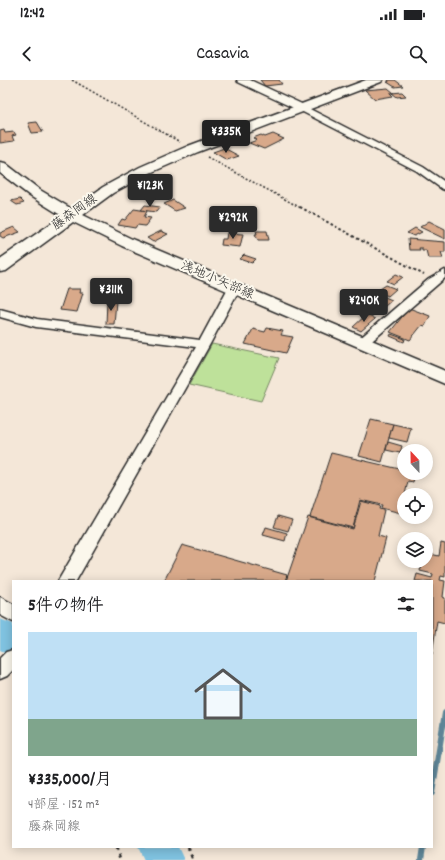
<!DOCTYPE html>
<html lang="ja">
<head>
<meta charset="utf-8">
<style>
  :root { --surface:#fff; --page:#f2f2f2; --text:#202124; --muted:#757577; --line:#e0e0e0; --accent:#2b2b2b }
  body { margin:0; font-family:Dekko,"Klee One",sans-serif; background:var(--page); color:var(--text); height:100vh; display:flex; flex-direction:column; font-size:15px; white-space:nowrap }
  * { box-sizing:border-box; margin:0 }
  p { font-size:13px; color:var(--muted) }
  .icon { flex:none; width:22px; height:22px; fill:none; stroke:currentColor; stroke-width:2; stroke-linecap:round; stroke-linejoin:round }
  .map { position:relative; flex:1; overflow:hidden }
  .sheet { position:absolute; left:12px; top:500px; width:421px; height:268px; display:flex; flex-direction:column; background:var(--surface); border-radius:0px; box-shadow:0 2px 10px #0003 }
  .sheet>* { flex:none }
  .needle { width:26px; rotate:338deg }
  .tools { position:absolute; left:397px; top:364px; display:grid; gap:8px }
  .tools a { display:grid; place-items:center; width:36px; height:36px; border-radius:50%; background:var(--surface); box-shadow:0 2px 10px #0003; font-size:20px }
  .price { position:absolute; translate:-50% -34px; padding:0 9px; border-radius:4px; background:var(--accent); color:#fff; font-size:13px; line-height:26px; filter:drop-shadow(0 1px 2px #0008) }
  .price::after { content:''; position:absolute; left:50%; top:24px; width:12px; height:9px; margin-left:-6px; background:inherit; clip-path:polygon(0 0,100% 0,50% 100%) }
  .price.on { background:#222; color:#fff }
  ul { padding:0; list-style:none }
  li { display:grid; align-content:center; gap:8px; height:212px; padding:0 16px }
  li+li { border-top:1px solid var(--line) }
  li span { display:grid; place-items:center; height:124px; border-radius:0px; color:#555 }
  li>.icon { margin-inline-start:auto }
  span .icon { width:72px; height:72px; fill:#fffc; stroke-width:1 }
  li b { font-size:17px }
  h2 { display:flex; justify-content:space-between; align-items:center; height:48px; padding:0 16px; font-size:17px }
  .status { display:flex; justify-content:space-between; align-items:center; height:28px; padding:0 20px; background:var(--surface); direction:ltr }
  .status svg { height:11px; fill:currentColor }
  header { display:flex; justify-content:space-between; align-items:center; height:52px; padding:0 16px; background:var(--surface); font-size:18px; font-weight:600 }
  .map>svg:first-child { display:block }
  .green { fill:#bee19a; stroke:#748662 }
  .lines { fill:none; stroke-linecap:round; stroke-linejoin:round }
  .stream { stroke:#5e8698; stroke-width:6 }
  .river { fill:#80c3e1; fill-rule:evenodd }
  .building { fill:#d8a98a; stroke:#2b2b2b }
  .minor-casing { stroke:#2b2b2b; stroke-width:3 }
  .tertiary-casing { stroke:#2b2b2b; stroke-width:3 }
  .secondary-casing { stroke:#2b2b2b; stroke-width:3 }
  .path-far2 { stroke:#2b2b2b; stroke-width:1.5; stroke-dasharray:2 2; stroke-linecap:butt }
  .path-far1 { stroke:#2b2b2b; stroke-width:2; stroke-dasharray:2.5 2.5; stroke-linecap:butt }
  .path { stroke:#2b2b2b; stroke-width:3; stroke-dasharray:4 4; stroke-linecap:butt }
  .minor { fill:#fbf7ec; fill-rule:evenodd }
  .tertiary { fill:#fbf7ec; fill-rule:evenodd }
  .secondary { fill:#fbf7ec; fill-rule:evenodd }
  .labels { text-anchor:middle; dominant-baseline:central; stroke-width:4; stroke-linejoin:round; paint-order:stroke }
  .far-street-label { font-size:13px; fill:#2b2b2b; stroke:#fbf7ec }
</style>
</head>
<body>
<div class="status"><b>12:42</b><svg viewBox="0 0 49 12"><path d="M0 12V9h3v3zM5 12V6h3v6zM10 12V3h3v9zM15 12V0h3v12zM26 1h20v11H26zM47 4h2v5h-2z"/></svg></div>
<header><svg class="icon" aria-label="back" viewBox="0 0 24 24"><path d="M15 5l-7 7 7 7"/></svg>Casavia<svg class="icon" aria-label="search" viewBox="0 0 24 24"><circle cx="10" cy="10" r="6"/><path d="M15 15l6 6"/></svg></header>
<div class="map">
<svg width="445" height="780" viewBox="0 0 445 780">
  <rect width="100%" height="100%" fill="#f4e7d8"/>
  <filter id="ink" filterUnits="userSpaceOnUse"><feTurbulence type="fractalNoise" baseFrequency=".025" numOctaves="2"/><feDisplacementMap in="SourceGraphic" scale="8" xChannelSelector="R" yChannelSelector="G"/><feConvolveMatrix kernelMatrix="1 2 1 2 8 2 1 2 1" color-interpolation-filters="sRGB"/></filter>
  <g filter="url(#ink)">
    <polygon class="green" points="212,264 279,278 261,321 189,305"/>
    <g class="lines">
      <g class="stream">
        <polyline points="432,713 445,633"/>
        <polyline points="421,780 423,767"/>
      </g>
      <g class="river">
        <polygon points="0,539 13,544 13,576 0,570"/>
        <polygon points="138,767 178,767 184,780 144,780"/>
      </g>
    </g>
    <g class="building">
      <polygon points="260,0 279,0 282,4 265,6"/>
      <polygon points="388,0 395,0 403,6 395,7 387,2 389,2"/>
      <polygon points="388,8 394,13 390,13 393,16 375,19 365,10"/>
      <polygon points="402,12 406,16 397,17 392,13"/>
      <polygon points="37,42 43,52 32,53 28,43"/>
      <polygon points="4,50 5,53 14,52 16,55 12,56 14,61 0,63 0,51"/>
      <polygon points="273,54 284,59 264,69 249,63 257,60 253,58 261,55 265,57"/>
      <polygon points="224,68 239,76 227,80 213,72"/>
      <polygon points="20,119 24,123 17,125 11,121"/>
      <polygon points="173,120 185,128 175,131 164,124"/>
      <polygon points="145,125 160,127 156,132 141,130"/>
      <polygon points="134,129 147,131 144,137 151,138 145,146 137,145 135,148 118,145 122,139 125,140"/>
      <polygon points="429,141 445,149 445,159 420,147"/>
      <polygon points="14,147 20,152 3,158 0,156 0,153"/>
      <polygon points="415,148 422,152 414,156 407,153"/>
      <polygon points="161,151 168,154 153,162 147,158"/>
      <polygon points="256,151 267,151 269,160 258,160 255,154 257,154"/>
      <polygon points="227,153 243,154 240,167 221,165 222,159 226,159"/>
      <polygon points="408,159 445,162 445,172 441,172 443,178 428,178 426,170 422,170 422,168 419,168 420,170 409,170"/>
      <polygon points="244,175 256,179 252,183 240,179"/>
      <polygon points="396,194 403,197 394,204 387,201"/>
      <polygon points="99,199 120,200 117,209 96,207"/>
      <polygon points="386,205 396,209 388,216 377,211"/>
      <polygon points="67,209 80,209 79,213 83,213 77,232 60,230"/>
      <polygon points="375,213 392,220 378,232 364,224 365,223 361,221 366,217 369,218"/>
      <polygon points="107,221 116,221 114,244 106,244"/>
      <polygon points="409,228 430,236 425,246 422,245 410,260 390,252"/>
      <polygon points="366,235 375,239 361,251 353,247"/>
      <polygon points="267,248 283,251 281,255 293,257 286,273 245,264 253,249 265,252"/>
      <polygon points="391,254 405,259 404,262 390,256"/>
      <polygon points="371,339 393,344 382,382 359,376"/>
      <polygon points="393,344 411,348 407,362 389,358"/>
      <polygon points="388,362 402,366 400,373 386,370"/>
      <polygon points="331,373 404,390 404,393 415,393 413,402 408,401 401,433 381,428 382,425 360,420 353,448 310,437"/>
      <polygon points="361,421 380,426 379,429 384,430 378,456 386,458 375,501 286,501 308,437 353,449"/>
      <polygon points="278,436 292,440 288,451 274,447"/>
      <polygon points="266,447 287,453 285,461 263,455"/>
      <polygon points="441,463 445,464 445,497 441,496 440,500 445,501 443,517 445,518 445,543 437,541 432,574 432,501 415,501 417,494 432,498 433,494 420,491 422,481 426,481 426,473 439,476"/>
      <polygon points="182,465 287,495 285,501 164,501"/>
    </g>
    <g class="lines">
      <g class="minor-casing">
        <g id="minor">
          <polygon points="302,25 423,87 445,102 445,110 442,109 417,91 299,30 298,28"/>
          <polygon points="445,190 445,198 366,266 358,266 356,263 358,260 429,199"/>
          <polygon points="234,204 238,206 240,208 210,264 76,501 58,501 196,267 36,247 0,237 0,229 37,239 200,260 228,208 230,206"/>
          <polygon points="0,517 13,524 13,542 0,535"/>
          <polygon points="13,570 13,590 7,596 0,599 0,578 6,572"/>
        </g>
      </g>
      <g class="tertiary-casing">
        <polygon id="tertiary" points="237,0 250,0 306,26 307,28 306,30 298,30 238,2"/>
      </g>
      <g class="secondary-casing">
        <polygon id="secondary" points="366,0 383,0 381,2 198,72 150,93 113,113 83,135 134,160 445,291 445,304 122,166 73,142 6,191 0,192 0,179 62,136 30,116 0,93 0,82 5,83 40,110 72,129 103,107 140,87 188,66"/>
      </g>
      <g class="path-far2">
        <polyline points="72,0 180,62"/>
        <polyline points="207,77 301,128"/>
      </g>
      <polyline class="path-far1" points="300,127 424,195"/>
      <g class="path">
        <polyline points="116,767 120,780"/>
        <polyline points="188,767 193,780"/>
      </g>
      <use href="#minor" class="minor"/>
      <use href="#tertiary" class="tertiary"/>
      <use href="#secondary" class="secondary"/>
    </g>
  </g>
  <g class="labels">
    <g class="far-street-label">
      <text transform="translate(75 133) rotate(-35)">藤森岡線</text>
      <text transform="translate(217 201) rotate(23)">浅地小矢部線</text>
    </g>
  </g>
</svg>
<div class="tools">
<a><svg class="needle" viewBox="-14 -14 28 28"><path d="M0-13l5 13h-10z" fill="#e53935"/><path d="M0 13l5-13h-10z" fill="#757577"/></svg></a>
<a><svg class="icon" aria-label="locate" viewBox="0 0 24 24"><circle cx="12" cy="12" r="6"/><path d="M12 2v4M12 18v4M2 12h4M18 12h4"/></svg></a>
<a><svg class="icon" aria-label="layers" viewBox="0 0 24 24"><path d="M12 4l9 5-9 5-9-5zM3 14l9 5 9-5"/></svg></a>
</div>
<b class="price on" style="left:226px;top:74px">¥335K</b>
<b class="price" style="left:150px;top:128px">¥123K</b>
<b class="price" style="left:233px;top:160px">¥292K</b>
<b class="price" style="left:111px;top:232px">¥311K</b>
<b class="price" style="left:364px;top:243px">¥240K</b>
<section class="sheet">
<h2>5件の物件<svg class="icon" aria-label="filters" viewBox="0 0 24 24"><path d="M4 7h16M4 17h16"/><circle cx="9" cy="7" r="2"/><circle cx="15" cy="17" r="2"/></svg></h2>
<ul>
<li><span style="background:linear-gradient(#bfe0f5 70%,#7fa58c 0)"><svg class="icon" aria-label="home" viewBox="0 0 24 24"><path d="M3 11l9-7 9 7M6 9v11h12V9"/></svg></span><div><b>¥335,000/月</b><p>4部屋 · 152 m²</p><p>藤森岡線</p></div></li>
</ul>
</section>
</div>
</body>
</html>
